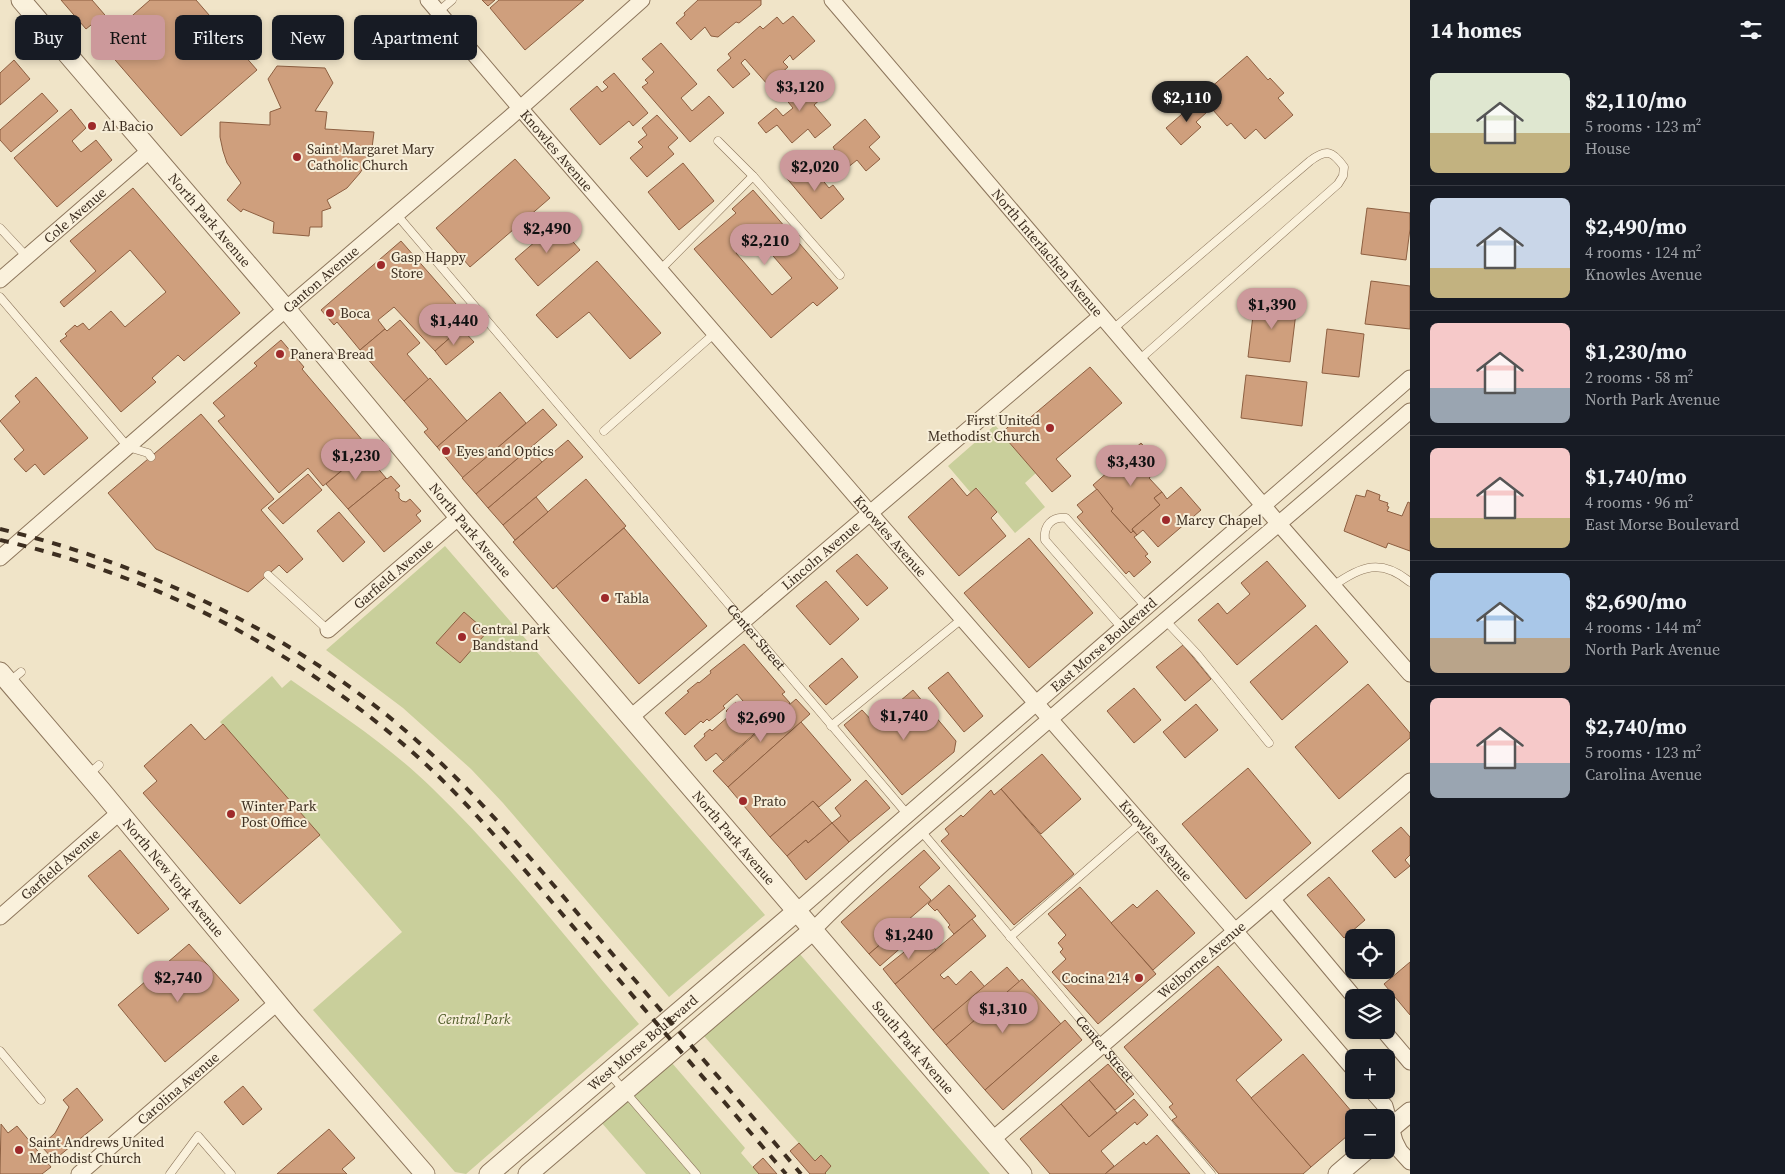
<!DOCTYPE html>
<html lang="en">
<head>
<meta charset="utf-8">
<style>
  :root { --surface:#171b24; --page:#20242c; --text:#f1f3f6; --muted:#9ea1a6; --line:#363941; --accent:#cc999b }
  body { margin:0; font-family:"Source Serif 4",serif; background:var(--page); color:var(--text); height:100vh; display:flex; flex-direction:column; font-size:19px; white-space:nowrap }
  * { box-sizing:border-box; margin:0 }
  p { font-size:16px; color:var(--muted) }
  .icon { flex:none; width:28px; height:28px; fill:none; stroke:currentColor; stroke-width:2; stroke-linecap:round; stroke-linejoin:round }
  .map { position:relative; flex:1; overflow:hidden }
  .sheet { display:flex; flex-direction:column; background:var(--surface); width:375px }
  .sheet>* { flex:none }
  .hud { position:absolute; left:15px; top:15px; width:475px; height:45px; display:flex; gap:10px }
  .fabs { position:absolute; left:1345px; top:929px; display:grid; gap:10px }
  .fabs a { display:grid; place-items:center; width:50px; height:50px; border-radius:8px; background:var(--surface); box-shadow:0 2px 8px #0003; font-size:25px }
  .price { position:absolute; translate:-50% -42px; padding:0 11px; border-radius:18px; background:var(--accent); color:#111; font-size:16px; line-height:32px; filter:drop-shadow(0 1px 2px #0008) }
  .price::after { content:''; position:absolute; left:50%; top:30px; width:15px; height:11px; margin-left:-8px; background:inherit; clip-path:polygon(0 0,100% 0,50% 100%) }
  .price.current { background:#222; color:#fff }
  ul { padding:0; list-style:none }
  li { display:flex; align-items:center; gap:15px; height:125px; padding:0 20px }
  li+li { border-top:1px solid var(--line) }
  li span { display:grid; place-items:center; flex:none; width:140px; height:100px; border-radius:8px; color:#555 }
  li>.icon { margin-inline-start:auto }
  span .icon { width:60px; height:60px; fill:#fffc; stroke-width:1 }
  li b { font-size:21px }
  h2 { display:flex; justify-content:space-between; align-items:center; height:60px; padding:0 20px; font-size:21px }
  .tag { padding:0 18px; border-radius:8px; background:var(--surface); box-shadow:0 2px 8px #0003; font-size:18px; line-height:45px }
  .tag.current { background:var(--accent); color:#111 }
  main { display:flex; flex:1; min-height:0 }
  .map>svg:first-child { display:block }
  .green { fill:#c9cf9b }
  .building { fill:#cf9f7d; stroke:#8d5f41; fill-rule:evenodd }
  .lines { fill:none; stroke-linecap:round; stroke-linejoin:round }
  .service-casing { stroke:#8d765c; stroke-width:9 }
  .minor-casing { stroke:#8d765c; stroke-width:17 }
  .tertiary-casing { stroke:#8d765c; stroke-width:21 }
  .service { stroke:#faf1dc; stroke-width:8 }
  .minor { stroke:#faf1dc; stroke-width:15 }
  .tertiary { stroke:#faf1dc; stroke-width:19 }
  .rail { stroke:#3d2e20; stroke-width:4; stroke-dasharray:9 9; stroke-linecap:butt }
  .poi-dot { fill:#9e2a2b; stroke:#f7eed8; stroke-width:2 }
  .labels { text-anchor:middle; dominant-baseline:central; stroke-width:4; stroke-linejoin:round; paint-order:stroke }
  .poi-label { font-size:14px; fill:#3d2e20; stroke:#f7eed8; text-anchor:start }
  .street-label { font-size:14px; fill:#3d2e20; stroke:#f7eed8 }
  .park-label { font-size:14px; font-style:italic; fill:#4d5a26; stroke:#f7eed8 }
</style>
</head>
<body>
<main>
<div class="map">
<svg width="1410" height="1174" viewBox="0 0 1410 1174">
  <rect width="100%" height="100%" fill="#f0e4c8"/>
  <g class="green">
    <polygon points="995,425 1036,473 1025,483 1045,507 1015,533 977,488 971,493 948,466"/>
    <polygon points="445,546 765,915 669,997 503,803 471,769 403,708 326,650"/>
    <path d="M272,676L282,688L291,680C340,714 389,746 432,788C507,860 571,945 639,1024L466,1174L455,1172L313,1010L402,932L220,722Z"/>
    <polygon points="799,953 990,1174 826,1174 704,1036"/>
    <polygon points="672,1063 745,1148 741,1153 759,1174 646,1174 601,1122"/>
  </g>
  <g class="building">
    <polygon points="61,0 92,0 117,29 150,0 196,0 257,70 181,136 103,46 107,43 91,25 86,29"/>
    <polygon points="482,0 495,0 488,6"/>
    <polygon points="499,0 584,0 525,50 490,8"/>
    <polygon points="698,0 761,0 761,5 739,23 736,22 718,37 711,36 705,27 691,40 676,23 685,15 684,13"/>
    <polygon points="793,16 815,41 793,60 790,55 783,62 788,67 768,85 745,59 741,63 750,74 733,88 717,70 731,58 728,54 760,26 763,29 777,17 783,24"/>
    <polygon points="661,43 697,84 681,98 692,111 709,96 724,113 690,142 642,87 648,83 645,80 654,72 642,59"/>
    <polygon points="1247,56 1268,80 1270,78 1284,93 1278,98 1293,115 1265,139 1256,129 1245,139 1231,123 1227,126 1213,110 1221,103 1209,89"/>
    <polygon points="14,60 30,79 0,105 0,73"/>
    <polygon points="277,66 325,68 333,83 315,111 327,112 325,129 374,132 372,148 367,162 360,173 347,188 327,200 331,208 322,211 322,227 310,227 309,236 273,233 274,222 243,209 241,212 227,200 241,183 227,163 223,151 220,137 220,122 270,125 270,112 281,108 268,79"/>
    <polygon points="614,73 648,113 633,126 629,121 600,145 570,109 597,86 602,92 608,87 603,82"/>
    <polygon points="813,73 825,87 818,93 823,97 814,105 831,125 815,138 808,129 792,143 777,125 766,133 758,123 776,108 783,116 793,108 784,97"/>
    <polygon points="42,93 58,111 11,152 0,140 0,130"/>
    <polygon points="1197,101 1207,112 1196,122 1201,127 1181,145 1166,128"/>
    <polygon points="71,109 86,128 72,141 81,152 96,140 112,160 57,207 14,158"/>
    <polygon points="657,115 678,138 668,147 674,154 647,177 630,158 643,147 638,142 647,135 642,128"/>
    <polygon points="865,119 880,137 869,147 880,159 866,171 857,160 837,176 826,163 833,157 830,154 835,150 833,147"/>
    <polygon points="515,159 550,198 470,267 436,228"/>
    <polygon points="683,163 714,201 679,230 648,192"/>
    <polygon points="798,164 814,183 820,177 829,188 833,185 844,199 821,219 784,175"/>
    <polygon points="133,188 240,313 184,361 178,355 152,378 156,382 121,412 60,341 67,336 65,334 75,325 77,327 83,323 89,330 111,311 125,327 166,292 130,250 64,307 60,302 96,271 70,241"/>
    <path d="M753,190L838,288L817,306L813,302L771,338L694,249L736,213L732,209ZM756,236L792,278L772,295L736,253Z"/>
    <polygon points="1367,208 1410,213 1410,229 1406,260 1361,254"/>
    <polygon points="557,223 580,250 538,286 515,259"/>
    <polygon points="401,241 470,320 435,351 394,307 378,320 385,329 360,350 337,322 334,325 321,310"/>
    <polygon points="597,261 661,333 630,359 589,312 557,338 536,315"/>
    <polygon points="1371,281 1410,286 1410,329 1365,324"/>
    <polygon points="1255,299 1297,304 1290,362 1248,357"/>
    <polygon points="400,320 420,343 407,354 429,380 404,401 360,350 385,329 387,331"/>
    <polygon points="461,328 474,342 446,365 435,351"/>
    <polygon points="1327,329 1364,334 1359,377 1322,373"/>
    <polygon points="281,340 304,367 302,369 369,448 323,486 308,468 279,493 218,421 225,416 213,403 257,366 254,363"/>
    <polygon points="1090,367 1122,403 1056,459 1071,476 1052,492 1001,433 1020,417 1025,422"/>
    <polygon points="1246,375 1307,382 1302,426 1241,418"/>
    <polygon points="36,377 88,438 44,475 35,464 26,472 14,459 24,450 0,421 20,402 15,396"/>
    <polygon points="430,378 467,421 437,447 424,432 428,429 404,401"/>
    <polygon points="500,392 526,423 463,478 437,447"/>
    <polygon points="543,409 557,425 476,494 462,478"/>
    <polygon points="201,414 274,499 261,510 303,559 287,573 279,565 248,592 156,549 108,493"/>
    <polygon points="568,440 583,457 503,525 488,508"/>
    <polygon points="1141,443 1162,467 1149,478 1162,492 1154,498 1160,505 1132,529 1133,531 1131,533 1111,511 1113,509 1093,485"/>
    <polygon points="530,448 542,462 488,508 476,494"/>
    <polygon points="364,452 386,478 348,509 326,484"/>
    <polygon points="308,474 322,490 283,524 268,508"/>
    <polygon points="391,476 400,486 395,490 399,493 399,498 402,501 406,502 410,499 421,511 416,515 421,521 384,552 348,509 386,478 387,479"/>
    <polygon points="952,478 967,496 976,488 997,512 991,518 1006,536 959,576 908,517"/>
    <polygon points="586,479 626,526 553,589 513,542"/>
    <polygon points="1181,487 1201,510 1158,547 1143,530 1137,535 1132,529 1160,505 1154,498 1162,492 1167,499"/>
    <polygon points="1097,489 1113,509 1111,511 1131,533 1133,531 1137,535 1134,537 1148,554 1145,556 1151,562 1134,577 1129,571 1126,574 1077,517 1083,512 1077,505"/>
    <polygon points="1367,490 1380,495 1379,500 1388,503 1387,506 1389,507 1387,511 1402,516 1408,502 1410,503 1410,551 1388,543 1386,548 1344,531 1356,495 1365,497"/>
    <polygon points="536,497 548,512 515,540 503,525"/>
    <polygon points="339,512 365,542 343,562 317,531"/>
    <polygon points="624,528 707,626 639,684 556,586"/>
    <polygon points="1029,538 1093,613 1029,668 964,593"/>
    <polygon points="857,554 888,588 867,606 836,571"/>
    <polygon points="1267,561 1306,606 1237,665 1198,620 1218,603 1227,614 1250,594 1241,583"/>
    <polygon points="826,581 859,619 830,645 796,606"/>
    <polygon points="464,612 487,632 460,663 436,643"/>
    <polygon points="1316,625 1348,662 1282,720 1250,682"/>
    <polygon points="744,644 785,692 782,694 790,703 723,761 716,753 706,761 694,746 705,736 704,734 710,729 712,731 730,715 726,711 736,702 739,705 743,701 737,694 723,706 725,708 709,721 707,719 703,723 701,721 685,735 665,713 689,692 687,691 698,682 699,683 711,673 710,671"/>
    <polygon points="1183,645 1211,679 1185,701 1156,667"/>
    <polygon points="842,658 858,677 826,705 809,686"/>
    <polygon points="948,672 983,716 964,732 928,688"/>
    <polygon points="1368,684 1410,733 1410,738 1339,799 1295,747"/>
    <polygon points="1134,688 1161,720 1134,743 1107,711"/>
    <polygon points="913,690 956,741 954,752 902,795 844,725 862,710 874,723"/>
    <polygon points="796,699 810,714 728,787 713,771"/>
    <polygon points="1196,704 1218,730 1185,758 1163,732"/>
    <polygon points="801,722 851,780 819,807 813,801 770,837 728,787"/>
    <polygon points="191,724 205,740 223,724 320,835 240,904 143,793 157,781 144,766"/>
    <polygon points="1042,754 1081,799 1041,834 1001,789"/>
    <polygon points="1248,768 1311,843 1246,899 1182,824"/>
    <polygon points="866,780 890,808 849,842 832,823 841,816 835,808"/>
    <polygon points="1001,789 1074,874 1014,925 941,841 949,834 945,829 961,815 963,817 991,790 994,795"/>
    <polygon points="813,801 832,823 808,843 806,840 787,856 770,837"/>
    <polygon points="832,823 849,842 806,880 787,856 806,840 808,843"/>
    <polygon points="1401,827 1410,837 1410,855 1405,860 1410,866 1395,878 1372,851"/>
    <polygon points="120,850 169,909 138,934 88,876"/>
    <polygon points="924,850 940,868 919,887 931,900 869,954 841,922"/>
    <polygon points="1329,877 1365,920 1344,938 1307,895"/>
    <polygon points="949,885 976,916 954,934 948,927 950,925 937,909 935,911 928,904"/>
    <polygon points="1080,887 1156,974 1098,1024 1052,972 1066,959 1060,952 1063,949 1058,943 1066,935 1048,914"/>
    <polygon points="1157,890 1195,933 1153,970 1111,923 1133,904 1137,908"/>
    <polygon points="910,919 920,931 880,966 869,954"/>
    <polygon points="972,919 986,936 940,975 944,979 948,976 956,985 971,971 985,987 933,1030 895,984"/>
    <polygon points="924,936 936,950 895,984 883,969"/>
    <polygon points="189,944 239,1000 165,1062 118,1005"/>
    <polygon points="1410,962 1410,1015 1384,984"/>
    <polygon points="1218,966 1282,1040 1236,1080 1311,1167 1303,1174 1219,1174 1172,1120 1177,1117 1169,1107 1173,1104 1124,1047"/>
    <polygon points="1007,967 1020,982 946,1045 933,1030"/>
    <polygon points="1022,979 1061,1024 985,1090 946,1045"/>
    <polygon points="1065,1020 1082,1040 1003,1110 985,1090"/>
    <polygon points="1303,1054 1357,1118 1354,1118 1354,1130 1311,1167 1251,1098"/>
    <polygon points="1108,1064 1134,1094 1115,1110 1089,1080"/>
    <polygon points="1089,1080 1117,1113 1089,1137 1061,1104"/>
    <polygon points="243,1086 262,1109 243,1125 224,1102"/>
    <polygon points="77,1088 103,1120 54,1160 41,1146 55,1133 69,1107 63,1100"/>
    <polygon points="1134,1099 1148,1115 1137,1125 1135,1122 1101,1151 1114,1166 1105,1174 1050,1174 1020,1139 1061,1104 1089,1137"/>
    <polygon points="1,1124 8,1133 17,1126 51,1167 42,1174 0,1174"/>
    <polygon points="329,1129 355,1158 342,1169 347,1174 277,1174"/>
    <polygon points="1157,1135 1190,1174 1105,1174 1144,1142 1146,1145"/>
    <polygon points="799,1143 815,1161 821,1155 831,1166 825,1173 826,1174 810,1174 790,1151"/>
    <polygon points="763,1158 777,1174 759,1174 753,1167"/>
  </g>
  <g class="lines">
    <g class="service-casing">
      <g id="service">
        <polyline points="438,12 452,0"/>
        <polyline points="718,141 753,176"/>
        <path id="s1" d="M397,215L908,815"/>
        <polyline points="0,228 27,257"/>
        <polyline points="660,270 753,176 840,275"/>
        <polyline points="0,297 128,447 148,453 151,457"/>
        <path d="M1113,329L1310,161C1326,149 1332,150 1344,167L1343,176L1338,184L1139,360"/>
        <polyline points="604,431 715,333"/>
        <polyline points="268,575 328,630"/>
        <path d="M1333,586C1361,566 1381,558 1410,582"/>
        <polyline points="1166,621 1197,654 1269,743"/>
        <path d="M1122,628L1045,540C1043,526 1052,516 1066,518L1146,607"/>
        <polyline points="9,682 21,672"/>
        <polyline points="831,726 963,618"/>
        <polyline points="88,775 99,765"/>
        <path id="s2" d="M921,831L1211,1174"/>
        <polyline points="1010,937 1142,822"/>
        <polyline points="0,1051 41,1100"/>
        <polyline points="609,1073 696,1174"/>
        <polyline points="170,1174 198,1136 231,1174"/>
      </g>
    </g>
    <g class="minor-casing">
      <g id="minor">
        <path id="s3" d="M428,0L520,108L870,513L1236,932L1354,1070"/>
        <path id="s4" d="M832,0L1279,524L1410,674"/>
        <path id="s5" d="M0,280L150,150"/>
        <path id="s6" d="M0,558L286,309L508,119L642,0"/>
        <path id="s7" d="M328,630L459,517"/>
        <path id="s8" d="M631,717L1101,316"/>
        <polyline points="1273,900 1355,998"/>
        <path id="s9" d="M797,911L1410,378"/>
        <path id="s10" d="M0,917L120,812"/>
        <path d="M813,930C870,872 935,819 996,766C1133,646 1273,530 1410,411"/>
        <polyline points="1383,1030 1410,1062"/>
        <polyline points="1371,1090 1385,1106 1395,1141 1400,1151 1410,1162"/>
        <path id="s11" d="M993,1139L1410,781"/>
        <path id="s12" d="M79,1174L278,1002"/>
      </g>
    </g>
    <g class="tertiary-casing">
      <g id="tertiary">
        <path id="s13" d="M21,0L286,309L459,517L1022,1174"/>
        <path id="s14" d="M0,672L100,789L291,1019L425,1174"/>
        <polyline points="1386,1132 1410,1112"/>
        <path id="s15" d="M489,1174L797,911"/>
        <polyline points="528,1174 813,930"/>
        <polyline points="1338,1174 1366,1150"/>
      </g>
    </g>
    <use href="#service" class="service"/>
    <use href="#minor" class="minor"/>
    <use href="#tertiary" class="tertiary"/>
    <g class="rail">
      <path d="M0,529C138,562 272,624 383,712C462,775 526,853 591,929C661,1011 732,1092 801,1174"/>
      <path d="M0,540C155,575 301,652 419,758C474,808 521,866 569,922C642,1006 714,1090 786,1174"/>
    </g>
  </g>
  <g class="poi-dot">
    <circle cx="92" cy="126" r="5"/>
    <circle cx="297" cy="157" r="5"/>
    <circle cx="381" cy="265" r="5"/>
    <circle cx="330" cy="313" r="5"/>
    <circle cx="280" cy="354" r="5"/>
    <circle cx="1050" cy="428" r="5"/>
    <circle cx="446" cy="451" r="5"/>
    <circle cx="1166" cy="520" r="5"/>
    <circle cx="605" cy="598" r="5"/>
    <circle cx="462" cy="637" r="5"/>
    <circle cx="743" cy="801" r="5"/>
    <circle cx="231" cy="814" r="5"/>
    <circle cx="1139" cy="978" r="5"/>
    <circle cx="19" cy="1150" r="5"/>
  </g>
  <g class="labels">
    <g class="poi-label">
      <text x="102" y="126">Al Bacio</text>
      <text x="307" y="149">Saint Margaret Mary<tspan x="307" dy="16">Catholic Church</tspan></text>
      <text x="391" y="257">Gasp Happy<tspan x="391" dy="16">Store</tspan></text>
      <text x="340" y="313">Boca</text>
      <text x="290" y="354">Panera Bread</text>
      <text x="1040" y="420" text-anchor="end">First United<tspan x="1040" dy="16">Methodist Church</tspan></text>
      <text x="456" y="451">Eyes and Optics</text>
      <text x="1176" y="520">Marcy Chapel</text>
      <text x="615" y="598">Tabla</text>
      <text x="472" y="629">Central Park<tspan x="472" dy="16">Bandstand</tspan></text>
      <text x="753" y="801">Prato</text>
      <text x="241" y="806">Winter Park<tspan x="241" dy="16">Post Office</tspan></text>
      <text x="1129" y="978" text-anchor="end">Cocina 214</text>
      <text x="29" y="1142">Saint Andrews United<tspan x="29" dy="16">Methodist Church</tspan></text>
    </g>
    <g class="street-label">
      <text stroke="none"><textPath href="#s3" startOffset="198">Knowles Avenue</textPath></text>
      <text stroke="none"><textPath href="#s5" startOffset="99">Cole Avenue</textPath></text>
      <text stroke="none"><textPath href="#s13" startOffset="290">North Park Avenue</textPath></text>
      <text stroke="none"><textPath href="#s4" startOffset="332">North Interlachen Avenue</textPath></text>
      <text stroke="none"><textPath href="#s6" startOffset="425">Canton Avenue</textPath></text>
      <text stroke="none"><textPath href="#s13" startOffset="695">North Park Avenue</textPath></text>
      <text stroke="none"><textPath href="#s3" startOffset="708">Knowles Avenue</textPath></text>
      <text stroke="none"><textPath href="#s8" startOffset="249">Lincoln Avenue</textPath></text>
      <text stroke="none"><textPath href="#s7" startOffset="86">Garfield Avenue</textPath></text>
      <text stroke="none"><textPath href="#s1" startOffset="554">Center Street</textPath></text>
      <text stroke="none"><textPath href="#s9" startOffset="406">East Morse Boulevard</textPath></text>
      <text stroke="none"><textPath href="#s13" startOffset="1100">North Park Avenue</textPath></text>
      <text stroke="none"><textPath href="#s3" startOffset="1112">Knowles Avenue</textPath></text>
      <text stroke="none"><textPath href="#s10" startOffset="80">Garfield Avenue</textPath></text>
      <text stroke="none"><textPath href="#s14" startOffset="269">North New York Avenue</textPath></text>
      <text stroke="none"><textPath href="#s11" startOffset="275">Welborne Avenue</textPath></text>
      <text stroke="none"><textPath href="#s15" startOffset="202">West Morse Boulevard</textPath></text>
      <text stroke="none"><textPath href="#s13" startOffset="1376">South Park Avenue</textPath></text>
      <text stroke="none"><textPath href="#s2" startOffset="285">Center Street</textPath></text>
      <text stroke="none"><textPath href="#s12" startOffset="131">Carolina Avenue</textPath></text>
    </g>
    <g class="park-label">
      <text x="474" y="1019">Central Park</text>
    </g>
  </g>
</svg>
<div class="fabs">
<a><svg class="icon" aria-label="locate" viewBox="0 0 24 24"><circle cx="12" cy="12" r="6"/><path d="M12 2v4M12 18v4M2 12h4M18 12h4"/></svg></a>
<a><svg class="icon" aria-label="layers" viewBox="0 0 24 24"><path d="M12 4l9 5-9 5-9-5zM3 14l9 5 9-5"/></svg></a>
<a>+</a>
<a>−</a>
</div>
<b class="price" style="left:800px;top:112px">$3,120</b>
<b class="price current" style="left:1187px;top:123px">$2,110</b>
<b class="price" style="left:815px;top:192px">$2,020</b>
<b class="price" style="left:547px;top:254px">$2,490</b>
<b class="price" style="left:765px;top:266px">$2,210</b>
<b class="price" style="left:1272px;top:330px">$1,390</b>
<b class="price" style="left:454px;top:346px">$1,440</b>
<b class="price" style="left:356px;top:481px">$1,230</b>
<b class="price" style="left:1131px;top:487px">$3,430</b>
<b class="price" style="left:904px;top:741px">$1,740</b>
<b class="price" style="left:761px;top:743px">$2,690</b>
<b class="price" style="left:909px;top:960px">$1,240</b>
<b class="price" style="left:178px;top:1003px">$2,740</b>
<b class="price" style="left:1003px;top:1034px">$1,310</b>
<div class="hud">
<a class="tag">Buy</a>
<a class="tag current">Rent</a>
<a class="tag">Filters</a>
<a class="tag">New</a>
<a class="tag">Apartment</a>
</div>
</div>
<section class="sheet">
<h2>14 homes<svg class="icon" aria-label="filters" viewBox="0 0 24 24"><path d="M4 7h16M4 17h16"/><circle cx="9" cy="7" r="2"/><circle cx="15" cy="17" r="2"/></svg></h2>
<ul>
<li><span style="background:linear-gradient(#dfe7d0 60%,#c2b280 0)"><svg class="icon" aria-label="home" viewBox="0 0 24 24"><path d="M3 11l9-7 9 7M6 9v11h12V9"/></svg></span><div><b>$2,110/mo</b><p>5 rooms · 123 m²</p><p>House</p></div></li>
<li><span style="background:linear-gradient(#c9d6e8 70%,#c2b280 0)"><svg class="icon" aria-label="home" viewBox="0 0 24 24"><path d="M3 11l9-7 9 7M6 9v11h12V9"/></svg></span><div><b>$2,490/mo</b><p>4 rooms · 124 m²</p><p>Knowles Avenue</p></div></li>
<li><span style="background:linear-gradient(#f6c9c9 65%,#9aa5b1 0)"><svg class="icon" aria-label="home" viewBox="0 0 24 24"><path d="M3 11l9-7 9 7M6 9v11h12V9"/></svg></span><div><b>$1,230/mo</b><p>2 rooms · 58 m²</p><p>North Park Avenue</p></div></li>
<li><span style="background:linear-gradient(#f6c9c9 70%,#c2b280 0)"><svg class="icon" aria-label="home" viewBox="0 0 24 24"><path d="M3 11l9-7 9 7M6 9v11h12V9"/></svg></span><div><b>$1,740/mo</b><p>4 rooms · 96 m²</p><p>East Morse Boulevard</p></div></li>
<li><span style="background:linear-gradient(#a9c7e8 65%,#b9a48a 0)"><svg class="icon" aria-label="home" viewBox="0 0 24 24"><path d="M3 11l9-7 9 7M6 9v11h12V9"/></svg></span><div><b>$2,690/mo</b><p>4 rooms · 144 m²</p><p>North Park Avenue</p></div></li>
<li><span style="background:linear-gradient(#f6c9c9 65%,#9aa5b1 0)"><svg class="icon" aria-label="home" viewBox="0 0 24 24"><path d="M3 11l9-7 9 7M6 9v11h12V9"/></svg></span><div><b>$2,740/mo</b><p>5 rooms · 123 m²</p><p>Carolina Avenue</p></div></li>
</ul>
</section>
</main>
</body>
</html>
